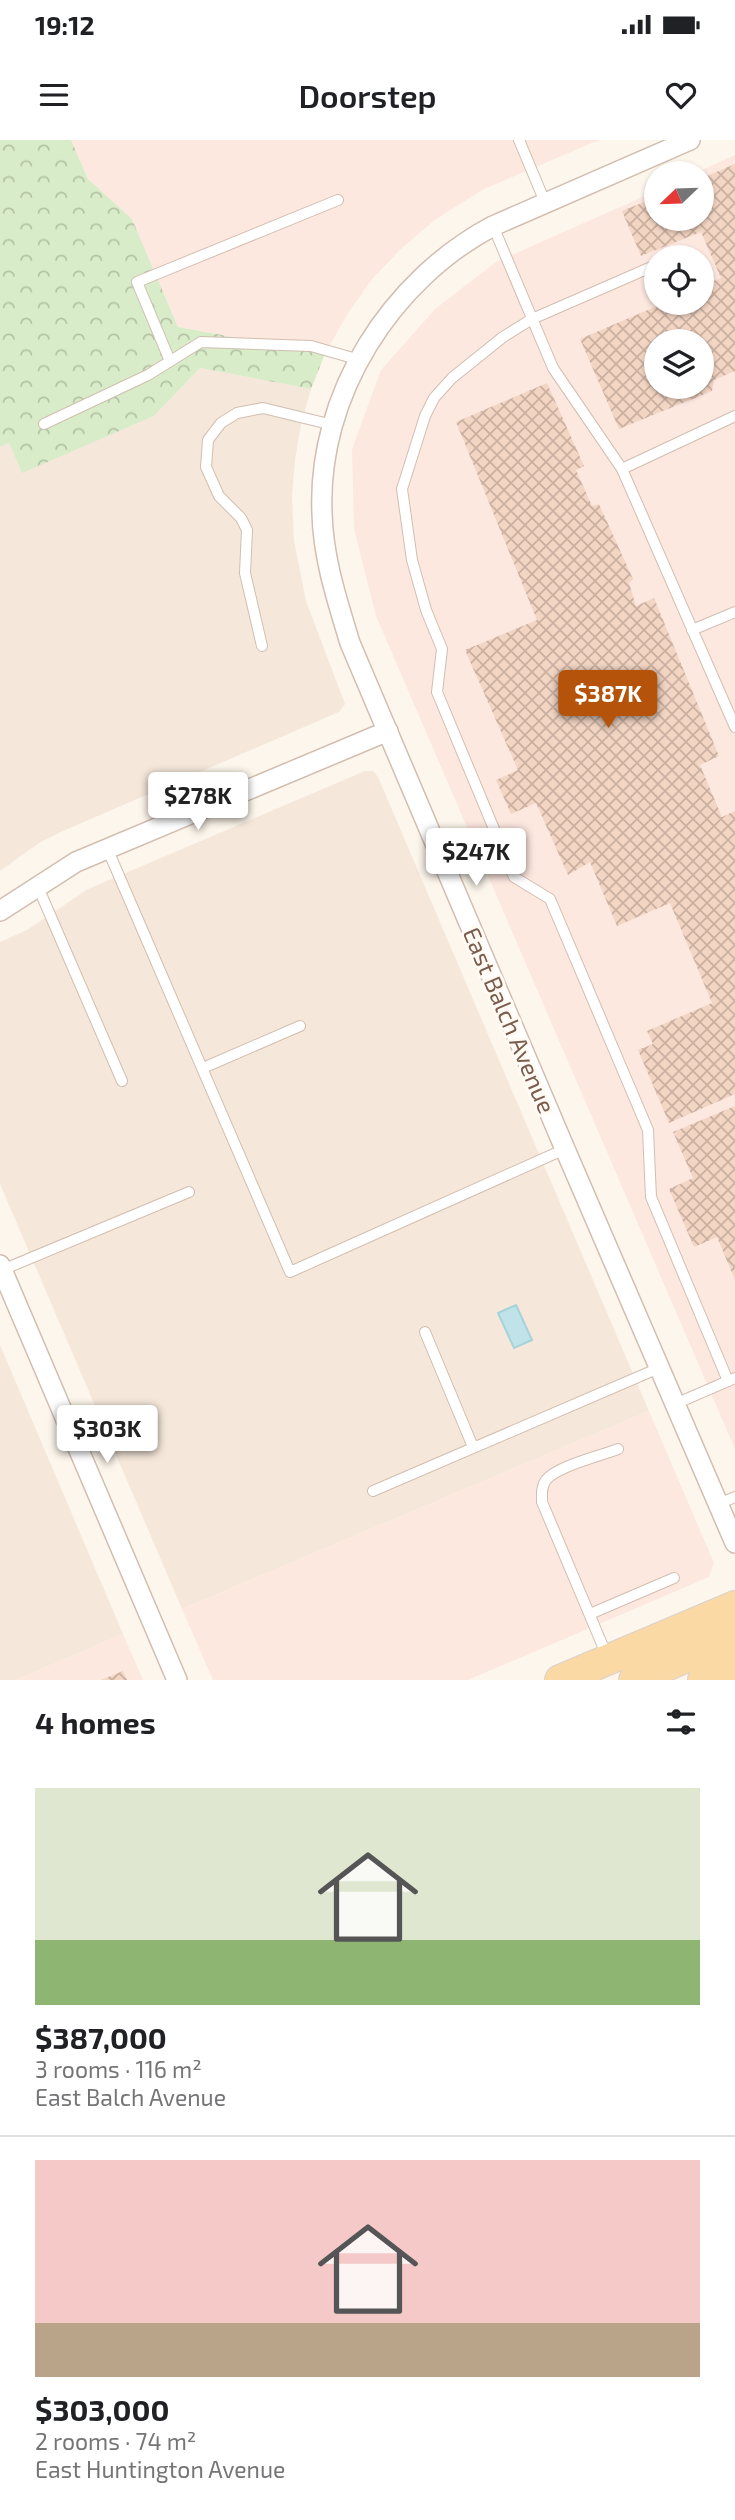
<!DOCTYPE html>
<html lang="en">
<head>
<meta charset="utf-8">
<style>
  :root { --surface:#fff; --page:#f6f6f6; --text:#202124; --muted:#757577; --line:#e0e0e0; --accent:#b45309 }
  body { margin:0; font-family:"Exo 2",sans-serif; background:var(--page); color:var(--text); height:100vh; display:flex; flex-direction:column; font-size:26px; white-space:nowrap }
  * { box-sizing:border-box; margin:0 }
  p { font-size:23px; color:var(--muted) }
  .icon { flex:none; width:38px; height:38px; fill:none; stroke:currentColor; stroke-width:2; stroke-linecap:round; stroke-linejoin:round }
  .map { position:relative; height:1540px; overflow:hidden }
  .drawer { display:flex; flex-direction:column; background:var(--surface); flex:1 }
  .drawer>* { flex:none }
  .needle { width:46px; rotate:247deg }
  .controls { position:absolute; left:644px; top:21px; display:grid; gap:14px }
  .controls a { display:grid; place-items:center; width:70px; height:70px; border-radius:50%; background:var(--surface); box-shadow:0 2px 5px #0004; font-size:35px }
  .price { position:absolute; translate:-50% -60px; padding:0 16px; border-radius:7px; background:#fff; color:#222; font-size:23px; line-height:46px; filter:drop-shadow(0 2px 4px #0008) }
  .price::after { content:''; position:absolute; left:50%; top:42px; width:21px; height:16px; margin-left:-10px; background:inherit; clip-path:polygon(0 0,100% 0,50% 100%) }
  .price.on { background:var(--accent); color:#fff }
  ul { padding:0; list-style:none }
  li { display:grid; align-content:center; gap:14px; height:371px; padding:0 35px }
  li+li { border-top:2px solid var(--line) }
  li span { display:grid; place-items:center; height:217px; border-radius:0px; color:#555 }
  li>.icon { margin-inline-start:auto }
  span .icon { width:126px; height:126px; fill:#fffc; stroke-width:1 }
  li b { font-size:30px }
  h2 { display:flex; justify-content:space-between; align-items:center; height:84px; padding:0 35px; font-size:30px }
  .status { display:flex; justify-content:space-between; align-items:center; height:49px; padding:0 35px; background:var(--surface); direction:ltr }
  .status svg { height:19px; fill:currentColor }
  header { display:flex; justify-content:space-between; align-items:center; height:91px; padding:0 35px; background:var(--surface); font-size:32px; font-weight:600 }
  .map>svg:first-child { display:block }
  .residential { fill:#f5e8da }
  .commercial { fill:#fde8e0; fill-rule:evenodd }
  .park { fill:url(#park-crowns) }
  .water { fill:#bfe3e8; stroke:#a5d3da; stroke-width:2 }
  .building { fill:url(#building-cross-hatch); fill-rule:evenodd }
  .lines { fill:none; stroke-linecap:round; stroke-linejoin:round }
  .service-casing { stroke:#d1beb0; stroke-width:12 }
  .minor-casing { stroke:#d1beb0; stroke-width:22 }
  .primary-casing { stroke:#dad1cd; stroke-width:32 }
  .service { stroke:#fff; stroke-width:10 }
  .minor { stroke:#fff; stroke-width:19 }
  .primary { stroke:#fbd9a5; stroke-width:30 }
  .labels { text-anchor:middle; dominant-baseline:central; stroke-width:6; stroke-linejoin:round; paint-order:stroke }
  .street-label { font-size:24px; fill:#7a5c4d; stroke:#fffaf3 }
</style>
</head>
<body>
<div class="status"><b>19:12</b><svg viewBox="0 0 49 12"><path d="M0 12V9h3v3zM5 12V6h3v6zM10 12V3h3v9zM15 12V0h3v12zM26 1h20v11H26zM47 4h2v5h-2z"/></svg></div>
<header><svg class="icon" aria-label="menu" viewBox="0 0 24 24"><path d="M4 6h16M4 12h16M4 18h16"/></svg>Doorstep<svg class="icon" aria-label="heart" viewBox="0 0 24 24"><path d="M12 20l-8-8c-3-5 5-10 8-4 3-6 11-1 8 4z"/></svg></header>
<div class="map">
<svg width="735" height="1540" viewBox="0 0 735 1540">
  <defs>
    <pattern id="park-crowns" width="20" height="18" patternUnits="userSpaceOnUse" patternTransform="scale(1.75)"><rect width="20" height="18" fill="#d8ecc9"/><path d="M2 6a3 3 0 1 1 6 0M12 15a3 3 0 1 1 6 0" fill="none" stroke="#b4c2a5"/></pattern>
    <pattern id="building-cross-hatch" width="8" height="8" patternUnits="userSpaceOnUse" patternTransform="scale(1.75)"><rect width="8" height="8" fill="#f3d5c3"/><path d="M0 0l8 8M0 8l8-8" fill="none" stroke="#cab0a1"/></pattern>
  </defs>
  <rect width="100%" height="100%" fill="#fdf6ec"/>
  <g class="residential">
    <polygon points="200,228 311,249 301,284 295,320 292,357 294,401 306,461 345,564 339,572 63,691 39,703 0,731 0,307 9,303 22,332 154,276"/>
    <polygon points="365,631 373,631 378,637 649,1271 182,1469 0,1044 0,802 27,790 88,749"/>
    <polygon points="0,1205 123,1494 16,1540 0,1540"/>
  </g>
  <g class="commercial">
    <polygon points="71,0 599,0 484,49 436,79 403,107 373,138 348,173 325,214 178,187 132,79 88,39"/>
    <path d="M735,15V1309L376,476L354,389L352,309L381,230L435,169L496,122L656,51V79H702V33H695ZM656,117H702V163H656ZM656,201H702V247H656Z"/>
    <polygon points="649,1271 714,1423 709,1437 468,1540 213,1540 182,1469"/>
    <polygon points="123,1494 143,1540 16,1540"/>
  </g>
  <polygon class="park" points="0,0 71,0 88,39 132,79 178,187 325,214 311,249 200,228 154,276 22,333 9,303 0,307"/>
  <polygon class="water" points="516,1165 532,1200 514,1208 498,1173"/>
  <g class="building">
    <path d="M735,24V231L714,240L712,251L619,289L580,199L664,163H702V146L721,138L701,92L641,116L622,71L656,57V79H702V38ZM656,201H702V247H656Z"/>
    <polygon points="547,243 584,326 576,330 592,366 599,364 633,439 629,443 636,466 654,458 719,616 700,625 722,677 735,671 735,954 669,983 638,910 653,904 647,891 712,863 670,763 617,786 590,722 568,735 536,663 511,674 496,640 518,630 465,510 537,480 456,282"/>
    <polygon points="735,966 735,1140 717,1097 694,1107 669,1049 693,1038 673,992"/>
    <polygon points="123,1531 127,1540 101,1540"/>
  </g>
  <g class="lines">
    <g class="service-casing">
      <g id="service">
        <polyline points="519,0 545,62"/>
        <polyline points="493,86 553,228 622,329 735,587"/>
        <polyline points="673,117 680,114"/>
        <polyline points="656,125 532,179 503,197 452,238 434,258 425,276 402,349 412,420 426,470 442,509 437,552 514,737 550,759 648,990 651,1057 728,1241"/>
        <polyline points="170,221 137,142 338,60"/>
        <polyline points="44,284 148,235 201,202 311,206 360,220"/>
        <polyline points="622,329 735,276"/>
        <polyline points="692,490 735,472"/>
        <polyline points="262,506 245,433 247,390 241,378 219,356 206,327 208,300 221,283 237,273 263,268 333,285"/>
        <polyline points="107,708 290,1132 565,1009"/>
        <polyline points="38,747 122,941"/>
        <polyline points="203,928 300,886"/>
        <polyline points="2,1130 189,1052"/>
        <polyline points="425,1192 473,1307"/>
        <polyline points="675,1264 735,1238"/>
        <polyline points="373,1351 659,1228"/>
        <polyline points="718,1364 735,1357"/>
        <polyline points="590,1474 674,1438"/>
        <path d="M607,1516L542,1362C542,1354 541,1347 546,1340C557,1326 601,1316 618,1309"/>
      </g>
    </g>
    <g class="minor-casing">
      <g id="minor">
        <path d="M690,0L493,86C391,140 317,255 322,373C323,418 337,460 350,503L565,1009L735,1403"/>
        <polyline points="0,771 76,722 388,591"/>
        <polyline points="0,1125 177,1540"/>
      </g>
    </g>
    <g class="primary-casing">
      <g id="primary">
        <polyline points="560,1540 735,1466"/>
        <polyline points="634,1540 735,1496"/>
        <polyline points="703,1540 735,1526"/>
      </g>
    </g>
    <use href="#service" class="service"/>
    <use href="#minor" class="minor"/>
    <use href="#primary" class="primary"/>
  </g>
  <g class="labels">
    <g class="street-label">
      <text transform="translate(510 880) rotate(67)">East Balch Avenue</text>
    </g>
  </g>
</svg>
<div class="controls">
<a><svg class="needle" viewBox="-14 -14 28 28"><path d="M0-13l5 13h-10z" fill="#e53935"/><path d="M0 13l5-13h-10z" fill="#757577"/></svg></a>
<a><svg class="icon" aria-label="locate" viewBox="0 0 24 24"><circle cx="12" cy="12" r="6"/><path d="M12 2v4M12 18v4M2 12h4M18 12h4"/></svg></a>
<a><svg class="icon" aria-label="layers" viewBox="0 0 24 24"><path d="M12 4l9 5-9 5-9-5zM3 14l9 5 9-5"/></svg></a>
</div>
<b class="price on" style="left:608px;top:590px">$387K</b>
<b class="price" style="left:198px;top:692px">$278K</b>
<b class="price" style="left:476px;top:748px">$247K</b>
<b class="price" style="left:107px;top:1325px">$303K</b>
</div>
<section class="drawer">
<h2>4 homes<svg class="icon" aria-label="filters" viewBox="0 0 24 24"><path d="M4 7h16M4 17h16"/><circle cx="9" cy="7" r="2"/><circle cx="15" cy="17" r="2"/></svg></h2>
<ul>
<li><span style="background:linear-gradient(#dfe7d0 70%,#8fb573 0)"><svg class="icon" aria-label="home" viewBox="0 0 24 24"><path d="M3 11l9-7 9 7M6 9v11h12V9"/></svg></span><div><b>$387,000</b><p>3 rooms · 116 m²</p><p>East Balch Avenue</p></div></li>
<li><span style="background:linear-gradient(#f6c9c9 75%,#b9a48a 0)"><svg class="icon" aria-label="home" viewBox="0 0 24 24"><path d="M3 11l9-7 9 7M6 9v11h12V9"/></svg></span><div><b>$303,000</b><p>2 rooms · 74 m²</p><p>East Huntington Avenue</p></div></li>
</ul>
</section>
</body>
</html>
